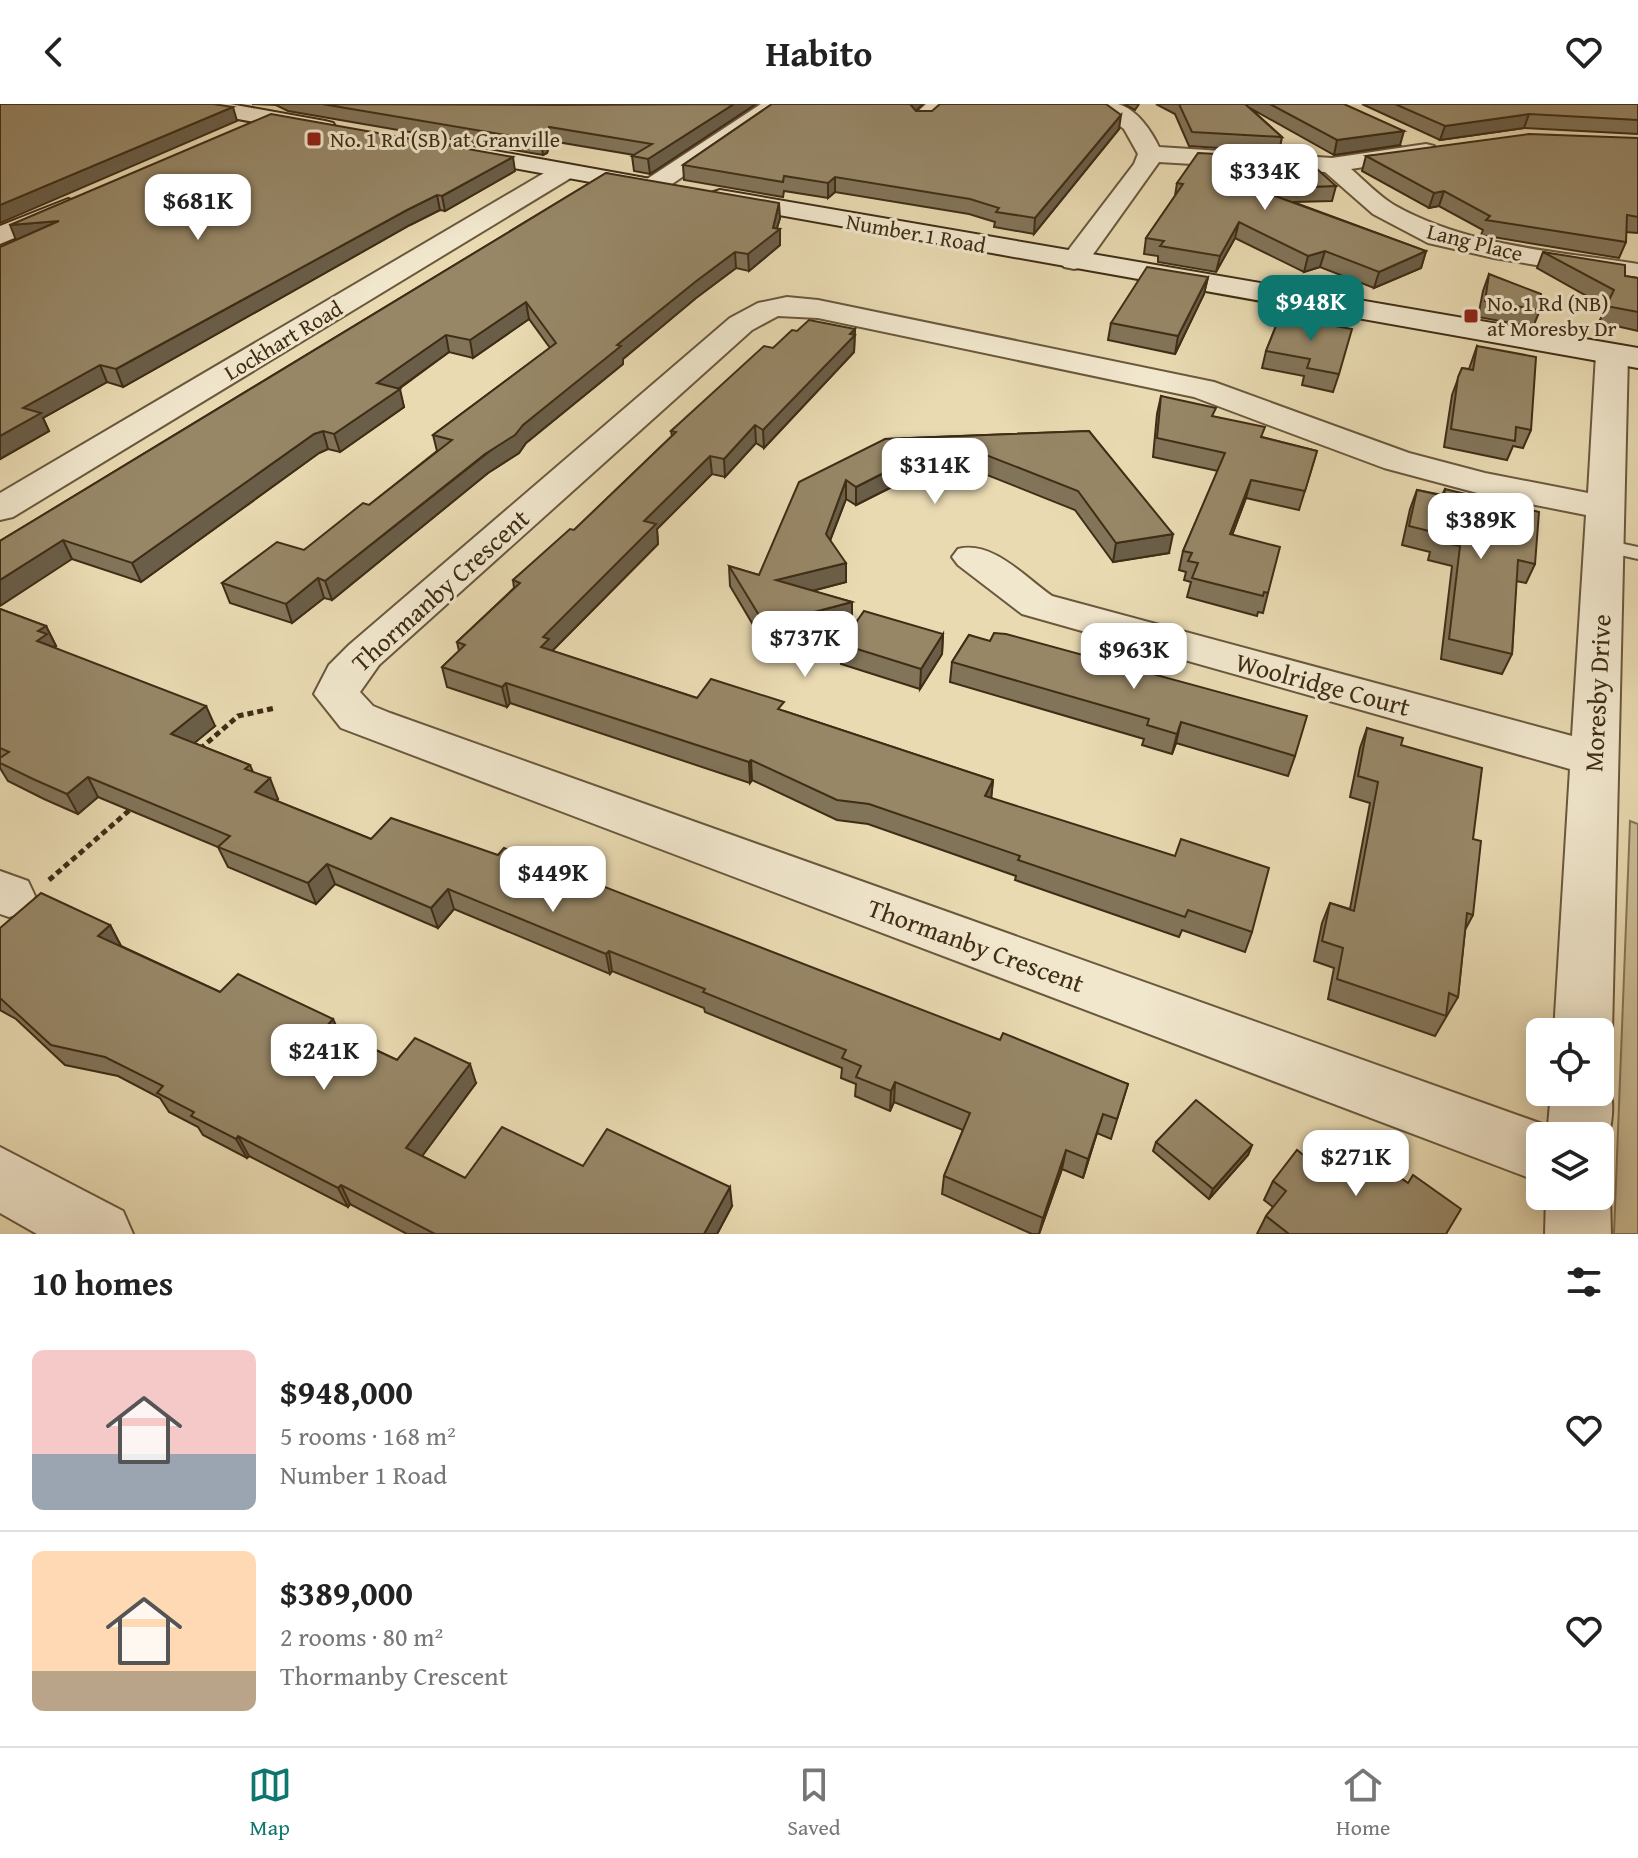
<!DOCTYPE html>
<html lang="en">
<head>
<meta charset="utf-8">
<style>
  :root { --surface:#fff; --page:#f6f6f6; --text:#222; --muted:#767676; --line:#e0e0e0; --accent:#0f766e }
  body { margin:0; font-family:"Gentium Book Plus",serif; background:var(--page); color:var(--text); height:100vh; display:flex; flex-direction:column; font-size:30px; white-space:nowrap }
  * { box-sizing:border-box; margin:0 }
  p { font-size:26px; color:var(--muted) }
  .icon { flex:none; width:44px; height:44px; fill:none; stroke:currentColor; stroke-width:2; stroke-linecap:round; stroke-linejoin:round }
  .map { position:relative; height:1130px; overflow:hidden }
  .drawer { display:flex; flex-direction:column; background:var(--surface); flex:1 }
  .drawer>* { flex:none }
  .controls { position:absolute; left:1526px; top:914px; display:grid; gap:16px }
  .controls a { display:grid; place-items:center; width:88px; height:88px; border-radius:12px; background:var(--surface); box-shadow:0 4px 20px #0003; font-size:40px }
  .price { position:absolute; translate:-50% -68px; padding:0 18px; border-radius:16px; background:#fff; color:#222; font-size:26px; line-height:52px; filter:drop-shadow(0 2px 4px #0008) }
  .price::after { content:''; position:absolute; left:50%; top:48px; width:24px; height:18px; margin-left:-12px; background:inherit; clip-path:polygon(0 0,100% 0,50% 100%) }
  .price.selected { background:var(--accent); color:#fff }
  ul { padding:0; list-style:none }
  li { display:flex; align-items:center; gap:24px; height:200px; padding:0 32px }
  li+li { border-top:2px solid var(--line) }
  li span { display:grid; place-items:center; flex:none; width:224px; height:160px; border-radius:12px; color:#555 }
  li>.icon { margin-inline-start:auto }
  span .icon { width:96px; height:96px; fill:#fffc; stroke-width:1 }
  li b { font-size:34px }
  h2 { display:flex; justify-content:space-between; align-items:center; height:96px; padding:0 32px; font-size:34px }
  header { display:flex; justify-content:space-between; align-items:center; height:104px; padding:0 32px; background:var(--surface); font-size:36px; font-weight:700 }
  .dock { display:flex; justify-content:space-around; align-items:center; height:112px; border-top:2px solid var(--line); background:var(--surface); font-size:22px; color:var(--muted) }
  .dock a { display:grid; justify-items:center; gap:4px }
  .dock .selected { color:var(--accent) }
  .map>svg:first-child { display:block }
  .green { fill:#ccbd97; stroke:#867556; stroke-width:2 }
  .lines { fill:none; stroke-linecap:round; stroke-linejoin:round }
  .lane-casing { stroke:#6a583c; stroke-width:4 }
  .street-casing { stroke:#6a583c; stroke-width:4 }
  .secondary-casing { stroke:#3f2d15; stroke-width:4 }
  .path { stroke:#3f2d15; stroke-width:5; stroke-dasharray:6 4; stroke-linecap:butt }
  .lane { fill:#f1e7cd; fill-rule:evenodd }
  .street { fill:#f1e7cd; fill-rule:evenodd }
  .secondary { fill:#f1e7cd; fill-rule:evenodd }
  .wall { fill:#827459; stroke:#3f2d15; stroke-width:2 }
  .shaded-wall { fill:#6a5e48; stroke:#3f2d15; stroke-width:2 }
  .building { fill:#978767; stroke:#3f2d15; stroke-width:2 }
  .poi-dot { fill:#8f2418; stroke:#f1e7cd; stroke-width:3 }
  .labels { text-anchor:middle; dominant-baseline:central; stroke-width:6; stroke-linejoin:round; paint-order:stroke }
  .far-poi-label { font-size:22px; fill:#3f2d15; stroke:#f1e7cd; text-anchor:start }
  .far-street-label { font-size:22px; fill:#3f2d15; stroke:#f1e7cd }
  .street-label { font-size:26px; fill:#3f2d15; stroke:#f1e7cd }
</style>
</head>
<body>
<header><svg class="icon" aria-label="back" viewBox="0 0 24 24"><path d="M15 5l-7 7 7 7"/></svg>Habito<svg class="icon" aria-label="heart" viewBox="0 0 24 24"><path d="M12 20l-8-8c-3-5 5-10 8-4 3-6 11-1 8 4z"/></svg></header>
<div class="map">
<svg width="1638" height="1130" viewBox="0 0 1638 1130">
  <rect width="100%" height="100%" fill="#e9dab2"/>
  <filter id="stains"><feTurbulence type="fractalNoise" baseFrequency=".0025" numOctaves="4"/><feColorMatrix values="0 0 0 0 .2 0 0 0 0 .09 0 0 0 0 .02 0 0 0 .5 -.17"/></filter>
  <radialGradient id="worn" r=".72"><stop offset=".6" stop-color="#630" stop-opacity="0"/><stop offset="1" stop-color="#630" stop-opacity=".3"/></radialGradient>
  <polygon class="green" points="1630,717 1638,720 1638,1130 1614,1130"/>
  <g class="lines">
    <g class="lane-casing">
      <polygon id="lane" points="1605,436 1638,443 1638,455 1598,446 1595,442"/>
    </g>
    <g class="street-casing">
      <g id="street">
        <polygon points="761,0 787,0 662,87 644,87 641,82 644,77"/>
        <polygon points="926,0 950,0 931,18 915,18 912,13"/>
        <path d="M1091,0C1099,0 1111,0 1118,0C1137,5 1152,28 1159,43L1332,54L1426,40L1434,42L1438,47L1434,52L1351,65C1365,77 1379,92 1394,101C1468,143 1556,147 1638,160V178L1494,154L1428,139L1373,110L1325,68L1159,58L1084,163L1074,165L1064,163L1060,157L1134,60L1138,50L1124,25Z"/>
        <polygon points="565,60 574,62 577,67 574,72 13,413 0,416 0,389 556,62"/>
        <path d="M787,193L818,196L1214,278L1409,349L1485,369L1588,389L1596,250L1601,243L1612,241L1623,243L1628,250L1612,928L1604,946L1600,947V928H1554L1570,665L1022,510L958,461L952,453L958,445C992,436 1025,473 1052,492L1572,632L1586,411L1485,391L1384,364L1194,293L818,214L778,212L752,226L379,561L360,588L373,602L390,609L1548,1022L1551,988H1600V968C1620,989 1612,1028 1601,1053L1600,1032H1540V1078L341,624L314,590L329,561L349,541L730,214L758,199Z"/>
        <polygon points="0,767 28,777 35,792 28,807 9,813 0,810"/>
        <polygon points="0,1043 123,1107 133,1130 37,1130 0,1109"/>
        <polygon points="1601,1070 1610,1092 1611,1130 1545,1130 1546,1092 1600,1092"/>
      </g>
    </g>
    <g class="secondary-casing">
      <g id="secondary">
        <polygon points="183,0 230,0 325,17 333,19 336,24 333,29 325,31 194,7"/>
        <polygon points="456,40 656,76 665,78 668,83 665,88 656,90 448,52 444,47 448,42"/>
        <polygon points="720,86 1638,244 1638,264 711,99 707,94 711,89"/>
        <polygon points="68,95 77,98 81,103 77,108 0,140 0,122"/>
      </g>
    </g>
    <g class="path">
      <polyline points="200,645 238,612 275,604"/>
      <polyline points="49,776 132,704"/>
    </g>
    <use href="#lane" class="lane"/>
    <use href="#street" class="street"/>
    <use href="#secondary" class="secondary"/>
  </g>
  <g class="wall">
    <polygon points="252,0 756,0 650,70 634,67 632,52 634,51 551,37 547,49 543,51 288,7 276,1"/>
    <polygon points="772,0 923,0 915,7 1119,25 1034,130 994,123 995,118 969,110 835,88 828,94 784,87 783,93 684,76 683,61"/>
    <polygon points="1124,0 1139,0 1135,6"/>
    <polygon points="1156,0 1344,0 1400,41 1334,51 1250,4 1282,33 1279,48 1189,42 1175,10"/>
    <polygon points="1362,0 1638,0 1638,30 1524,24 1440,36"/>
    <polygon points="1638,34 1638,129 1626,128 1626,138 1619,154 1481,131 1483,126 1439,102 1429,104 1362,67 1366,52"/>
    <polygon points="515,67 445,107 440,106 410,121 123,283 107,278 43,314 49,327 0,355 0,143"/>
    <polygon points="606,69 780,114 777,124 780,141 749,167 736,164 696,194 623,255 623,260 526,339 519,349 488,369 332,496 324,494 292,519 230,499 222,479 304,446 369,401 437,347 433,331 550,244 529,215 473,254 449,248 399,285 404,303 340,348 328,345 319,349 141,478 72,455 0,437"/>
    <polygon points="1177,79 1336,82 1332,97 1293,98 1426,147 1421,164 1374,184 1320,163 1304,168 1235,134 1216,168 1158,158 1158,152 1144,150 1146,134 1175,92"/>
    <polygon points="1543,148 1625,172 1638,174 1638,227 1599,218 1606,203 1537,164"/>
    <polygon points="1489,170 1540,206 1533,223 1478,213 1483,187"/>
    <polygon points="1208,173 1204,190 1175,250 1108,236 1111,219"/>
    <polygon points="1280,212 1339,270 1333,288 1302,281 1304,272 1262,264 1266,247"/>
    <polygon points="855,225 854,248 764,344 756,339 725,373 712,370 657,425 658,440 552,547 697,594 784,607 993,676 991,694 1252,828 1245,848 1182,826 1179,833 1015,776 1016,772 868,720 837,716 752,676 750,679 510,599 507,603 447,583 442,563 459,547 457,538 514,484 513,476 574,426 672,332 671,327 773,244 797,227"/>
    <polygon points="1477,242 1531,326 1523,344 1513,342 1507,356 1444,343 1452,291 1462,264 1469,265"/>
    <polygon points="1161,292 1214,313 1262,333 1317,347 1299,406 1246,394 1232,431 1268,489 1263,509 1258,508 1257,512 1187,493 1191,478 1184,476 1186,468 1179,466 1183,447 1218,367 1153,353 1157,310"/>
    <polygon points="1089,327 1169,449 1113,458 1075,406 947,355 856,401 846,395 830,437 846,478 812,487 852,498 852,518 765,541 730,482 729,462 759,471 885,335"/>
    <polygon points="1445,385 1535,460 1526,479 1516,477 1512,550 1502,570 1441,555 1452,462 1428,456 1430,448 1402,441 1410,405 1417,386 1442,391"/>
    <polygon points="0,505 46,522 56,542 53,543 215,622 194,639 250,661 253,668 278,695 276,697 371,735 1000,936 1128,980 1111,1035 1097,1029 1083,1074 1062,1065 1039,1130 1032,1130 942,1090 944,1072 963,1026 894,998 890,1007 855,992 856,980 841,974 842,964 705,908 704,904 612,867 610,870 454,805 438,824 335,780 316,800 228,763 218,743 98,693 78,710 44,695 8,677 0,664"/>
    <polygon points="943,530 942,550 920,585 841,560 841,540"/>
    <polygon points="969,531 1295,652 1288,672 1176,639 1172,650 1142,641 1144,635 950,578 952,558"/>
    <polygon points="1367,624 1401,641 1473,735 1473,811 1465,826 1458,893 1435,932 1328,895 1334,864 1314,857 1322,819 1330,799 1350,805 1370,699 1350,693 1360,644"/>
    <polygon points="110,821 121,842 220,888 340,929 397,956 476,979 422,1052 465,1074 583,1062 732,1102 717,1130 407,1130 350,1100 348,1103 249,1052 247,1054 203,1031 198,1023 169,1008 160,994 118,972 65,961 16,915 0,906 0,824"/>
    <polygon points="1156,1038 1252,1041 1248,1051 1209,1095 1153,1047"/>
    <polygon points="1306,1053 1334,1054 1446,1130 1257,1130 1266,1112 1273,1103 1264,1096 1273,1077"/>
  </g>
  <g class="shaded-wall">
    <polygon points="734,0 756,0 650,70 648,55"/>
    <polygon points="910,0 923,0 909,13"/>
    <polygon points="233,3 237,17 0,119 0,101"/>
    <polygon points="1529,10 1524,24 1440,36 1445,22"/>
    <polygon points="1121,11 1119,25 1034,130 1035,114"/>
    <polygon points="549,23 551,37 547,49 543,51 541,37"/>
    <polygon points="1404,27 1400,41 1334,51 1337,36"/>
    <polygon points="513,53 515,67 445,107 442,92"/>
    <polygon points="835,73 835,88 828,94 828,79"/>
    <polygon points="1444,87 1439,102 1429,104 1434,89"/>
    <polygon points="437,91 440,106 410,121 123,283 116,265 407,106"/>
    <polygon points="779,99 780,114 776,127 780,125 780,141 749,167 748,150 773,124"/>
    <polygon points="59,117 16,136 10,121"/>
    <polygon points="1239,118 1235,134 1216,168 1220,152"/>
    <polygon points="1325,147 1320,163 1304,168 1308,152"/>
    <polygon points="1426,147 1421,164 1374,184 1379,168"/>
    <polygon points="735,148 736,164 696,194 623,255 623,260 526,339 519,349 488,369 332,496 325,477 523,321 617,241 695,178"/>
    <polygon points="1208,173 1204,190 1175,250 1178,232"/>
    <polygon points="526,198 529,215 473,254 470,236"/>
    <polygon points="855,225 854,248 764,344 763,326"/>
    <polygon points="446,231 449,248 381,297 377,279"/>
    <polygon points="100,261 107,278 43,314 49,327 0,355 0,332 23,304"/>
    <polygon points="400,285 404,303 340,348 334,330"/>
    <polygon points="755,321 756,339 725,373 724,355"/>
    <polygon points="323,327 328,345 319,349 141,478 132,459 314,330"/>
    <polygon points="948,336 947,355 856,401 856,383"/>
    <polygon points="710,352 712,370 657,425 658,440 551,548 541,543 543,533 644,417"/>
    <polygon points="846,376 846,395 825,449 826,430"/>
    <polygon points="1251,376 1246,394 1225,450 1230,430"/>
    <polygon points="1173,430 1169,449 1113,458 1116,439"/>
    <polygon points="63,436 72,455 0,502 0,476"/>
    <polygon points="846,459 846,478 777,496 776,476"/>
    <polygon points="318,474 324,494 292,519 286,500"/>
    <polygon points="852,498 852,518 765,541 765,521"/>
    <polygon points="46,522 56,542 53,543 37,537 38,527"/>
    <polygon points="943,530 942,550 920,585 921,565"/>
    <polygon points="506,579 510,599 507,603 502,583"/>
    <polygon points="206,602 215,622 180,651 171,630"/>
    <polygon points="1181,618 1176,639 1172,650 1177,630"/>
    <polygon points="751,656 752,676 750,679 749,658"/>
    <polygon points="88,673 98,693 78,710 67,690"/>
    <polygon points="270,674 278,695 263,709 255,688"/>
    <polygon points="993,676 991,696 985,692"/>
    <polygon points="327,760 335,780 316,800 308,779"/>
    <polygon points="448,785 454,805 438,824 431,804"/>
    <polygon points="110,821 121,842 110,852 98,832"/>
    <polygon points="609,847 612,867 610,870 606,850"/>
    <polygon points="333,915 342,935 326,923"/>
    <polygon points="470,960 476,979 414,1063 406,1044"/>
    <polygon points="895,978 894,998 890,1007 891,987"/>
    <polygon points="1103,1010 1097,1029 1083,1074 1088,1055"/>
    <polygon points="238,1032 249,1052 247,1054 236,1035"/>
    <polygon points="1252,1041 1248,1051 1209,1095 1213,1085"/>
    <polygon points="1066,1046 1062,1065 1039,1130 1043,1114"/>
    <polygon points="341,1081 350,1100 348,1103 338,1084"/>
    <polygon points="730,1083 732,1102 717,1130 704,1130"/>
  </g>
  <g class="building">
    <polygon points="0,0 213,0 233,3 0,101"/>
    <polygon points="322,0 556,1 734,0 648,55 632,52 652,40 549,23 545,35 541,37"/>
    <polygon points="772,0 910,0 916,7 932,7 940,0 1106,0 1121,11 1035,114 996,108 999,104 970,95 835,73 828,79 784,72 783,78 683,61"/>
    <polygon points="1179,0 1245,0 1282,33 1192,28"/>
    <polygon points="1270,0 1344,0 1404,27 1337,36"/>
    <polygon points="1395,0 1638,0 1638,16 1529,10 1445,22"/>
    <polygon points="271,10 513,53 442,92 437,91 407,106 116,265 100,261 23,304 41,309 0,332 0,143 59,117 10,121"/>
    <polygon points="1529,30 1638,34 1638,113 1627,111 1626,138 1486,116 1490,112 1444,87 1434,89 1366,52"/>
    <polygon points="1198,49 1306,55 1336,82 1256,85 1426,147 1379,168 1325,147 1308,152 1239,118 1220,152 1160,142 1164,137 1146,134 1183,80 1177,79"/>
    <polygon points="606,69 779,99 773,124 780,125 748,150 735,148 695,178 617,241 621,242 523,321 515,331 485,350 325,477 318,474 286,500 222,479 277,438 304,446 363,399 369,401 452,336 433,331 556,239 526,198 470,236 446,231 377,279 400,285 334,330 323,327 314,330 132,459 63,436 0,476 0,437"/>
    <polygon points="1543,148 1625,161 1625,172 1638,174 1638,208 1606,202 1614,186"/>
    <polygon points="1147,163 1208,173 1178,232 1111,219"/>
    <polygon points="1489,170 1541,190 1540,206 1485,197"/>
    <polygon points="1280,212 1352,225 1339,270 1307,264 1310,255 1266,247"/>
    <polygon points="809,216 855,225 850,230 855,231 763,326 755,321 724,355 710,352 644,417 656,420 543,533 549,535 541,543 697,594 711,575 784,598 778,605 993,676 985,692 1175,752 1181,735 1269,764 1252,828 1188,806 1185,813 1018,756 1020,752 869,700 837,696 751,656 749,658 506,579 502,583 442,563 465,541 457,538 520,479 513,476 570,425 574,426 676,328 671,327 764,242 773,244 792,226 797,227"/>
    <polygon points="1477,242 1536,253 1531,326 1516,323 1515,337 1451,325 1458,273 1462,264 1473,266"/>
    <polygon points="1161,292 1216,304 1212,312 1265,323 1261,333 1317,347 1305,387 1251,376 1230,430 1280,443 1268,489 1264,488 1263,492 1192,474 1198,459 1188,457 1192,449 1183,447 1225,349 1157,334"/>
    <polygon points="1089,327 1173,430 1116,439 1078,387 948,336 856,383 846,376 826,430 846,459 776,476 852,498 765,521 729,462 759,471 799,378 885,335"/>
    <polygon points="1445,385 1539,408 1535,460 1518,456 1512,550 1449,535 1460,442 1436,437 1437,429 1409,422 1417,386 1444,392"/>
    <polygon points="0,505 46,522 38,527 47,530 37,537 206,602 171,630 250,661 245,665 270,674 255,688 371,735 391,714 498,751 504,744 1000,936 1003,929 1128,980 1117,1015 1103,1010 1088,1055 1066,1046 1043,1114 944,1072 970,1009 895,978 891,987 856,973 861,962 842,954 846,946 703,888 705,885 609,847 606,850 448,785 431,804 327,760 308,779 218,743 230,732 88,673 67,690 33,675 0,659 0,654 9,648 0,644"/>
    <polygon points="864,507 943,530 921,565 841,540"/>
    <polygon points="994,529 1006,530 1307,612 1295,652 1181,618 1177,630 1147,621 1149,615 952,558 969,531 990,537"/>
    <polygon points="1367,624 1403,634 1401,641 1482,664 1473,735 1481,737 1473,811 1467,809 1458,893 1449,889 1446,912 1337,875 1343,844 1322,837 1330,799 1354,807 1378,678 1358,672"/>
    <polygon points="41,789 110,821 98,832 220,888 238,870 333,915 326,923 397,956 415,934 470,960 406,1044 465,1074 502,1023 583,1062 607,1025 730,1083 704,1130 435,1130 341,1081 338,1084 238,1032 236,1035 191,1012 194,1008 157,989 163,982 105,953 51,941 0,894 0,824"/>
    <polygon points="1196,996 1252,1041 1213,1085 1156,1038"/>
    <polygon points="1348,1036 1408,1079 1413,1071 1461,1105 1446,1130 1289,1130 1266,1112 1286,1087 1273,1077 1297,1046 1306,1053 1316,1040 1334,1054"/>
  </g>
  <g class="poi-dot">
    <rect x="306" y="27" width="16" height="16" rx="4"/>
    <rect x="1463" y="204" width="16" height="16" rx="4"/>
  </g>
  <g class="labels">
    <g class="far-poi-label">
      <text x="330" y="35">No. 1 Rd (SB) at Granville</text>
      <text x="1487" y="199">No. 1 Rd (NB)<tspan x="1487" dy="25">at Moresby Dr</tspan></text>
    </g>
    <g class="far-street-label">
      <text transform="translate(916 129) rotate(10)">Number 1 Road</text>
      <text transform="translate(1475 138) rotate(14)">Lang Place</text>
      <text transform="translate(283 236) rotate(-31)">Lockhart Road</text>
    </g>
    <g class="street-label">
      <text transform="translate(440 486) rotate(-42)">Thormanby Crescent</text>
      <text transform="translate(1323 580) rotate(15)">Woolridge Court</text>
      <text transform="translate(1597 589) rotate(-87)">Moresby Drive</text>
      <text transform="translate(976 841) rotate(20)">Thormanby Crescent</text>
    </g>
  </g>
  <rect width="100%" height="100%" filter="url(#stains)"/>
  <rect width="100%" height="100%" fill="url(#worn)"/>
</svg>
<div class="controls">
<a><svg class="icon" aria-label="locate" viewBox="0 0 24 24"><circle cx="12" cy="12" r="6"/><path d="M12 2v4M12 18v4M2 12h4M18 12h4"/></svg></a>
<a><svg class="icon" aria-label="layers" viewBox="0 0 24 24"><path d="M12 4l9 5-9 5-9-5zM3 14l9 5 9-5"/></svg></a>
</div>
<b class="price" style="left:1265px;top:108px">$334K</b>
<b class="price" style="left:198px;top:138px">$681K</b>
<b class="price selected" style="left:1311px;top:239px">$948K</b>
<b class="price" style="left:935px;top:402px">$314K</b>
<b class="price" style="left:1481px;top:457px">$389K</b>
<b class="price" style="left:805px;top:575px">$737K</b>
<b class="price" style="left:1134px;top:587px">$963K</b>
<b class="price" style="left:553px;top:810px">$449K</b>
<b class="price" style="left:324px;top:988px">$241K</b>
<b class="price" style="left:1356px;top:1094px">$271K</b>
</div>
<section class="drawer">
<h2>10 homes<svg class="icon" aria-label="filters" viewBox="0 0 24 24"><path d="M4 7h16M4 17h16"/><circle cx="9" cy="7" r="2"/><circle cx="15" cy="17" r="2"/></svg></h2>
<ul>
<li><span style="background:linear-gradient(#f6c9c9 65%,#9aa5b1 0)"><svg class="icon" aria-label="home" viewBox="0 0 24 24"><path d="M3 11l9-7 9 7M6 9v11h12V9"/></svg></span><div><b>$948,000</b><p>5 rooms · 168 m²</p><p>Number 1 Road</p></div><svg class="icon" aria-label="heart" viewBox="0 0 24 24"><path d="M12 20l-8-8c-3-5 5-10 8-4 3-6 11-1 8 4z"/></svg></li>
<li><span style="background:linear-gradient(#ffd9b3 75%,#b9a48a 0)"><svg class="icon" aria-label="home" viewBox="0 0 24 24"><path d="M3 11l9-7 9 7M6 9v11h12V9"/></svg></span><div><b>$389,000</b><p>2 rooms · 80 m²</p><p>Thormanby Crescent</p></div><svg class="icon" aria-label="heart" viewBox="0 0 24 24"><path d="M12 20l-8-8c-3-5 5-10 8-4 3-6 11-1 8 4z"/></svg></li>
</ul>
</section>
<nav class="dock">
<a class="selected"><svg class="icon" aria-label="map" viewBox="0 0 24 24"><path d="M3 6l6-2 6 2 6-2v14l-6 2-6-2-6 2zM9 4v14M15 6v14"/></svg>Map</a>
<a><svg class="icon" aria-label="saved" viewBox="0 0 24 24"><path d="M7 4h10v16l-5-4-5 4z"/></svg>Saved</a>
<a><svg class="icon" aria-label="home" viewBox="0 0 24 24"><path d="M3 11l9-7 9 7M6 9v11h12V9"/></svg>Home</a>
</nav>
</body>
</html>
